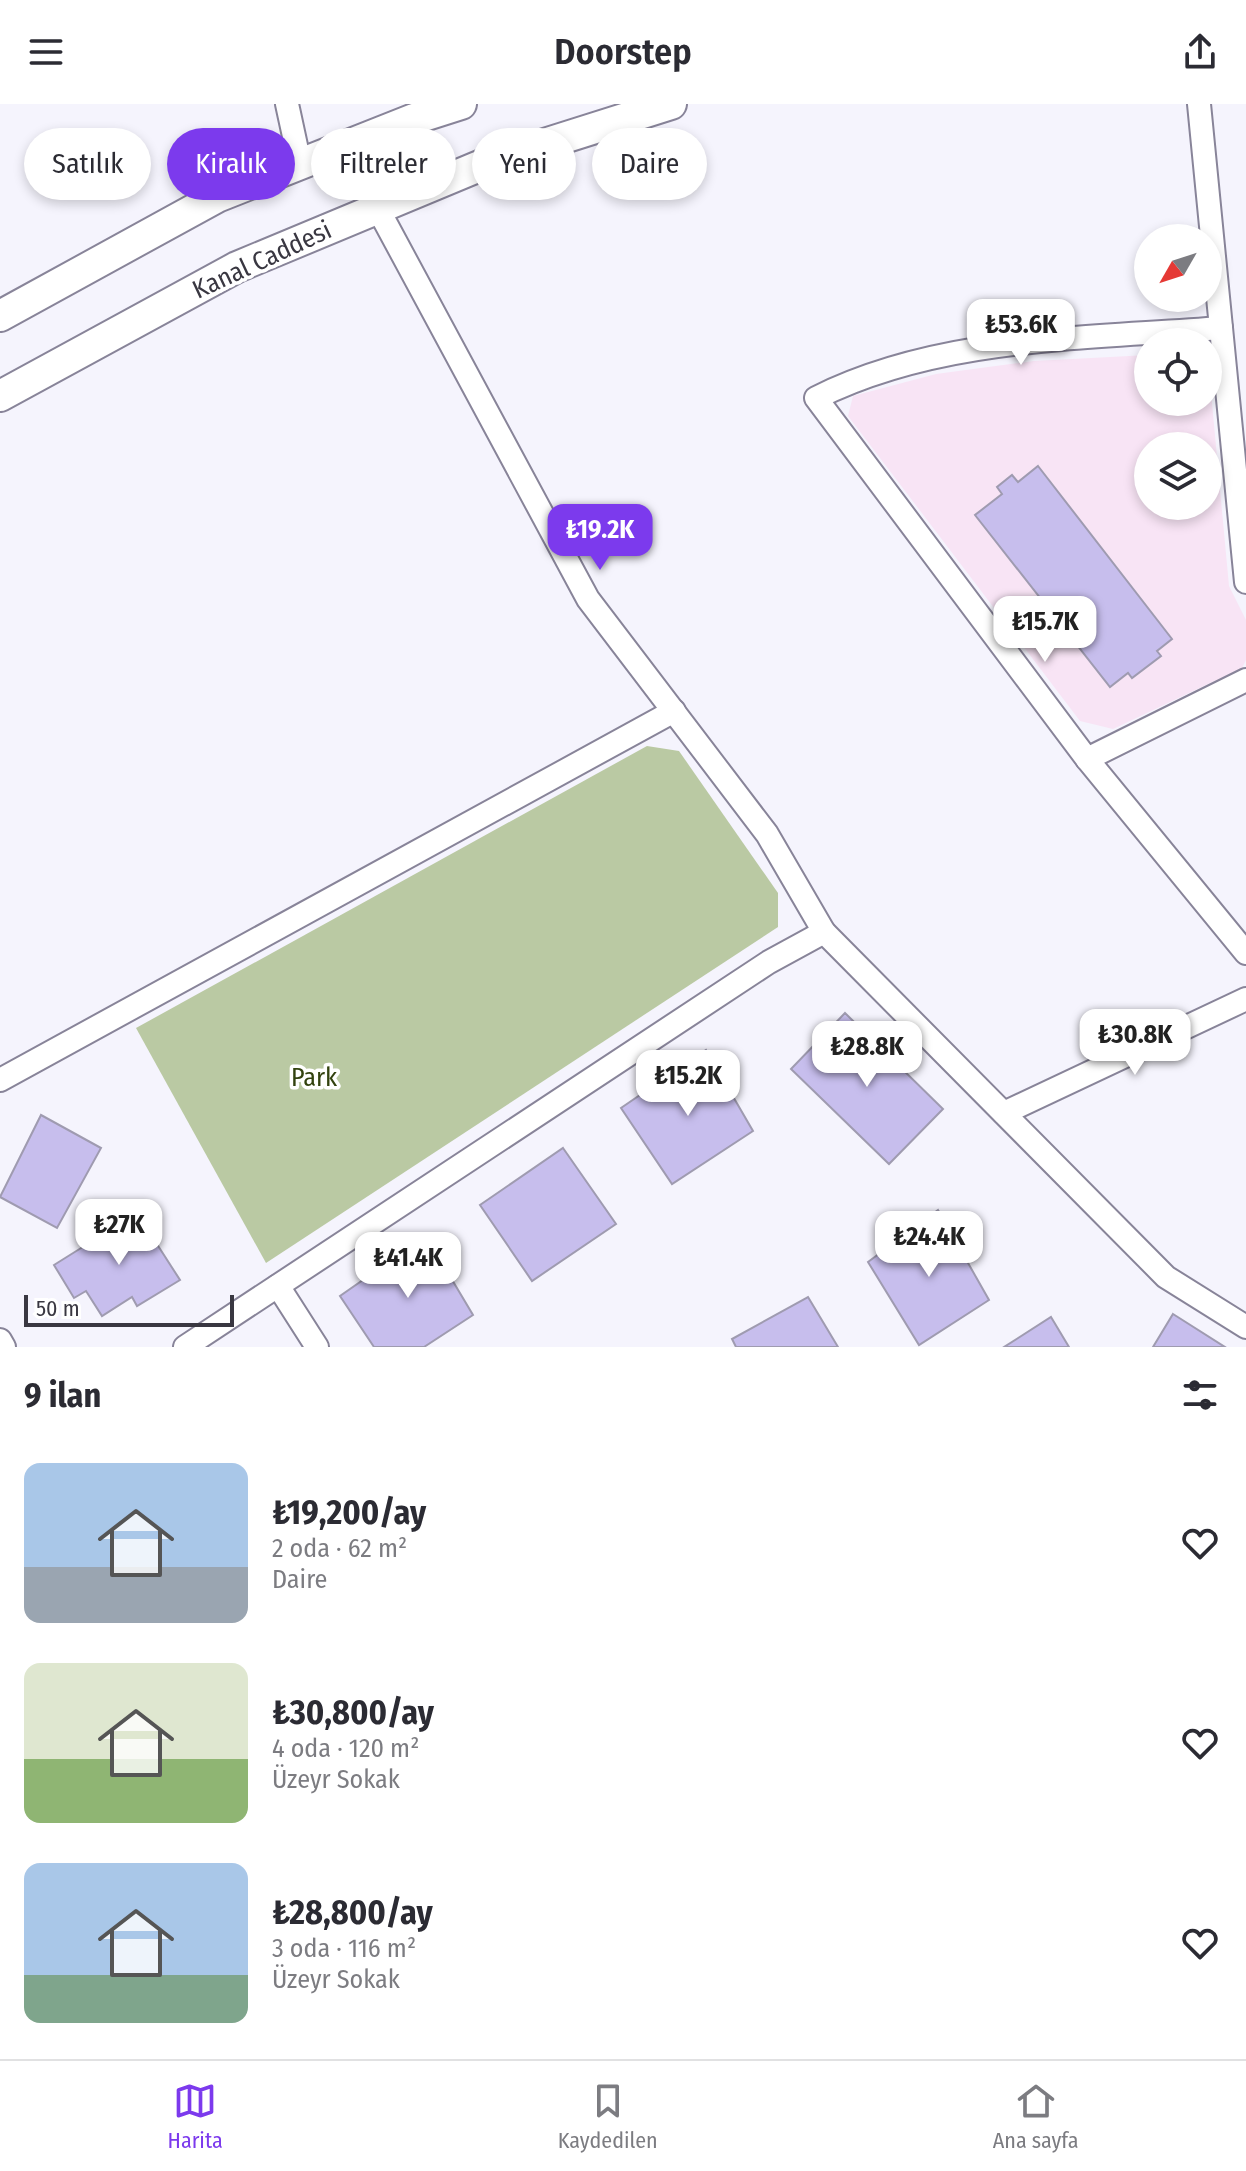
<!DOCTYPE html>
<html lang="tr">
<head>
<meta charset="utf-8">
<style>
  :root { --surface:#fff; --page:#f2f2f3; --text:#2b2b33; --muted:#7c7c81; --line:#e1e1e2; --accent:#7c3aed }
  body { margin:0; font-family:"Fira Sans Condensed",sans-serif; background:var(--page); color:var(--text); height:100vh; display:flex; flex-direction:column; font-size:30px; white-space:nowrap }
  * { box-sizing:border-box; margin:0 }
  p { font-size:26px; color:var(--muted) }
  .icon { flex:none; width:44px; height:44px; fill:none; stroke:currentColor; stroke-width:2; stroke-linecap:round; stroke-linejoin:round }
  .map { position:relative; height:1243px; overflow:hidden }
  .panel { display:flex; flex-direction:column; background:var(--surface); flex:1 }
  .panel>* { flex:none }
  .hud { position:absolute; left:24px; top:24px; width:800px; height:72px; display:flex; gap:16px }
  .needle { width:52px; rotate:231deg }
  .controls { position:absolute; left:1134px; top:120px; display:grid; gap:16px }
  .controls a { display:grid; place-items:center; width:88px; height:88px; border-radius:50%; background:var(--surface); box-shadow:0 4px 12px #0003; font-size:40px }
  .scale { position:absolute; left:24px; bottom:20px; width:210px; box-sizing:border-box; padding-left:8px; border:4px solid #393741; border-top:0; font-size:22px; line-height:28px; white-space:nowrap; color:#393741; -webkit-text-stroke:6px #fff; paint-order:stroke }
  .price { position:absolute; translate:-50% -68px; padding:0 18px; border-radius:16px; background:#fff; color:#222; font-size:26px; line-height:52px; filter:drop-shadow(0 2px 4px #0008) }
  .price::after { content:''; position:absolute; left:50%; top:48px; width:24px; height:18px; margin-left:-12px; background:inherit; clip-path:polygon(0 0,100% 0,50% 100%) }
  .price.active { background:var(--accent); color:#fff }
  ul { padding:0; list-style:none }
  li { display:flex; align-items:center; gap:24px; height:200px; padding:0 24px }
  li span { display:grid; place-items:center; flex:none; width:224px; height:160px; border-radius:16px; color:#555 }
  li>.icon { margin-inline-start:auto }
  span .icon { width:96px; height:96px; fill:#fffc; stroke-width:1 }
  li b { font-size:34px }
  h2 { display:flex; justify-content:space-between; align-items:center; height:96px; padding:0 24px; font-size:34px }
  .chip { padding:0 28px; border-radius:36px; background:var(--surface); box-shadow:0 4px 12px #0003; font-size:28px; line-height:72px }
  .chip.active { background:var(--accent); color:#fff }
  header { display:flex; justify-content:space-between; align-items:center; height:104px; padding:0 24px; background:var(--surface); font-size:36px; font-weight:600 }
  .tabs { display:flex; justify-content:space-around; align-items:center; height:112px; border-top:2px solid var(--line); background:var(--surface); font-size:22px; color:var(--muted) }
  .tabs a { display:grid; justify-items:center; gap:4px }
  .tabs .active { color:var(--accent) }
  .map>svg:first-child { display:block }
  .education { fill:#f8e4f5; fill-rule:evenodd }
  .green { fill:#bac9a3 }
  .building { fill:#c7beed; stroke:#9f9bb0; stroke-width:2 }
  .lines { fill:none; stroke-linecap:round; stroke-linejoin:round }
  .minor-casing { stroke:#888499; stroke-width:26 }
  .secondary-casing { stroke:#888499; stroke-width:34 }
  .minor { stroke:#fff; stroke-width:22 }
  .secondary { stroke:#fff; stroke-width:30 }
  .labels { text-anchor:middle; dominant-baseline:central; stroke-width:7; stroke-linejoin:round; paint-order:stroke }
  .street-label { font-size:26px; fill:#393741; stroke:#fff }
  .park-label { font-size:26px; fill:#32420f; stroke:#fff }
</style>
</head>
<body>
<header><svg class="icon" aria-label="menu" viewBox="0 0 24 24"><path d="M4 6h16M4 12h16M4 18h16"/></svg>Doorstep<svg class="icon" aria-label="share" viewBox="0 0 24 24"><path d="M12 15V3M7 8l5-5 5 5M5 13v7h14v-7"/></svg></header>
<div class="map">
<svg width="1246" height="1243" viewBox="0 0 1246 1243">
  <rect width="100%" height="100%" fill="#f5f4fd"/>
  <path class="education" d="M1148,251V298H1208L1209,267L1229,482L1246,516V556L1242,564L1113,625L1080,617L848,312L853,292L936,270L1034,257ZM1148,342H1208V402H1148Z"/>
  <polygon class="green" points="647,642 679,647 778,789 778,823 266,1159 136,924"/>
  <g class="building">
    <polygon points="1038,362 1172,535 1157,547 1161,552 1132,574 1128,569 1110,583 975,411 1002,390 997,383 1012,371 1018,378"/>
    <polygon points="845,909 943,1005 889,1060 791,965"/>
    <polygon points="706,946 753,1027 672,1080 621,1004"/>
    <polygon points="41,1011 101,1044 57,1124 0,1093"/>
    <polygon points="563,1044 616,1120 532,1177 480,1101"/>
    <polygon points="938,1106 989,1196 919,1241 868,1158"/>
    <polygon points="137,1109 180,1176 137,1202 132,1193 102,1212 86,1187 74,1194 54,1161"/>
    <polygon points="426,1132 473,1211 424,1243 374,1243 340,1192"/>
    <polygon points="808,1193 838,1243 736,1243 732,1235"/>
    <polygon points="1173,1210 1225,1243 1153,1243"/>
    <polygon points="1051,1213 1069,1243 1004,1243"/>
  </g>
  <g class="lines">
    <g class="minor-casing">
      <g id="minor">
        <polyline points="287,0 300,60"/>
        <polyline points="1199,0 1246,478"/>
        <polyline points="378,105 588,495 767,730 824,828"/>
        <path d="M1221,224C1086,235 939,232 816,294L1087,655L1246,849"/>
        <polyline points="1087,655 1246,576"/>
        <polyline points="0,976 674,607"/>
        <polyline points="1004,1009 1246,895"/>
        <polyline points="278,1182 317,1243"/>
        <polyline points="0,1236 4,1243"/>
        <polyline points="185,1243 769,858 824,828 1166,1173 1246,1223"/>
      </g>
    </g>
    <g class="secondary-casing">
      <g id="secondary">
        <polyline points="0,212 217,93 414,15 461,0"/>
        <polyline points="0,292 237,163 494,56 671,0"/>
      </g>
    </g>
    <use href="#minor" class="minor"/>
    <use href="#secondary" class="secondary"/>
  </g>
  <g class="labels">
    <g class="street-label">
      <text transform="translate(262 156) rotate(-25)">Kanal Caddesi</text>
    </g>
    <g class="park-label">
      <text x="314" y="973">Park</text>
    </g>
  </g>
</svg>
<div class="controls">
<a><svg class="needle" viewBox="-14 -14 28 28"><path d="M0-13l5 13h-10z" fill="#e53935"/><path d="M0 13l5-13h-10z" fill="#7c7c81"/></svg></a>
<a><svg class="icon" aria-label="locate" viewBox="0 0 24 24"><circle cx="12" cy="12" r="6"/><path d="M12 2v4M12 18v4M2 12h4M18 12h4"/></svg></a>
<a><svg class="icon" aria-label="layers" viewBox="0 0 24 24"><path d="M12 4l9 5-9 5-9-5zM3 14l9 5 9-5"/></svg></a>
</div>
<div class="scale">50 m</div>
<b class="price" style="left:1021px;top:263px">₺53.6K</b>
<b class="price active" style="left:600px;top:468px">₺19.2K</b>
<b class="price" style="left:1045px;top:560px">₺15.7K</b>
<b class="price" style="left:1135px;top:973px">₺30.8K</b>
<b class="price" style="left:867px;top:985px">₺28.8K</b>
<b class="price" style="left:688px;top:1014px">₺15.2K</b>
<b class="price" style="left:119px;top:1163px">₺27K</b>
<b class="price" style="left:929px;top:1175px">₺24.4K</b>
<b class="price" style="left:408px;top:1196px">₺41.4K</b>
<div class="hud">
<a class="chip">Satılık</a>
<a class="chip active">Kiralık</a>
<a class="chip">Filtreler</a>
<a class="chip">Yeni</a>
<a class="chip">Daire</a>
</div>
</div>
<section class="panel">
<h2>9 ilan<svg class="icon" aria-label="filters" viewBox="0 0 24 24"><path d="M4 7h16M4 17h16"/><circle cx="9" cy="7" r="2"/><circle cx="15" cy="17" r="2"/></svg></h2>
<ul>
<li><span style="background:linear-gradient(#a9c7e8 65%,#9aa5b1 0)"><svg class="icon" aria-label="home" viewBox="0 0 24 24"><path d="M3 11l9-7 9 7M6 9v11h12V9"/></svg></span><div><b>₺19,200/ay</b><p>2 oda · 62 m²</p><p>Daire</p></div><svg class="icon" aria-label="heart" viewBox="0 0 24 24"><path d="M12 20l-8-8c-3-5 5-10 8-4 3-6 11-1 8 4z"/></svg></li>
<li><span style="background:linear-gradient(#dfe7d0 60%,#8fb573 0)"><svg class="icon" aria-label="home" viewBox="0 0 24 24"><path d="M3 11l9-7 9 7M6 9v11h12V9"/></svg></span><div><b>₺30,800/ay</b><p>4 oda · 120 m²</p><p>Üzeyr Sokak</p></div><svg class="icon" aria-label="heart" viewBox="0 0 24 24"><path d="M12 20l-8-8c-3-5 5-10 8-4 3-6 11-1 8 4z"/></svg></li>
<li><span style="background:linear-gradient(#a9c7e8 70%,#7fa58c 0)"><svg class="icon" aria-label="home" viewBox="0 0 24 24"><path d="M3 11l9-7 9 7M6 9v11h12V9"/></svg></span><div><b>₺28,800/ay</b><p>3 oda · 116 m²</p><p>Üzeyr Sokak</p></div><svg class="icon" aria-label="heart" viewBox="0 0 24 24"><path d="M12 20l-8-8c-3-5 5-10 8-4 3-6 11-1 8 4z"/></svg></li>
</ul>
</section>
<nav class="tabs">
<a class="active"><svg class="icon" aria-label="map" viewBox="0 0 24 24"><path d="M3 6l6-2 6 2 6-2v14l-6 2-6-2-6 2zM9 4v14M15 6v14"/></svg>Harita</a>
<a><svg class="icon" aria-label="saved" viewBox="0 0 24 24"><path d="M7 4h10v16l-5-4-5 4z"/></svg>Kaydedilen</a>
<a><svg class="icon" aria-label="home" viewBox="0 0 24 24"><path d="M3 11l9-7 9 7M6 9v11h12V9"/></svg>Ana sayfa</a>
</nav>
</body>
</html>
